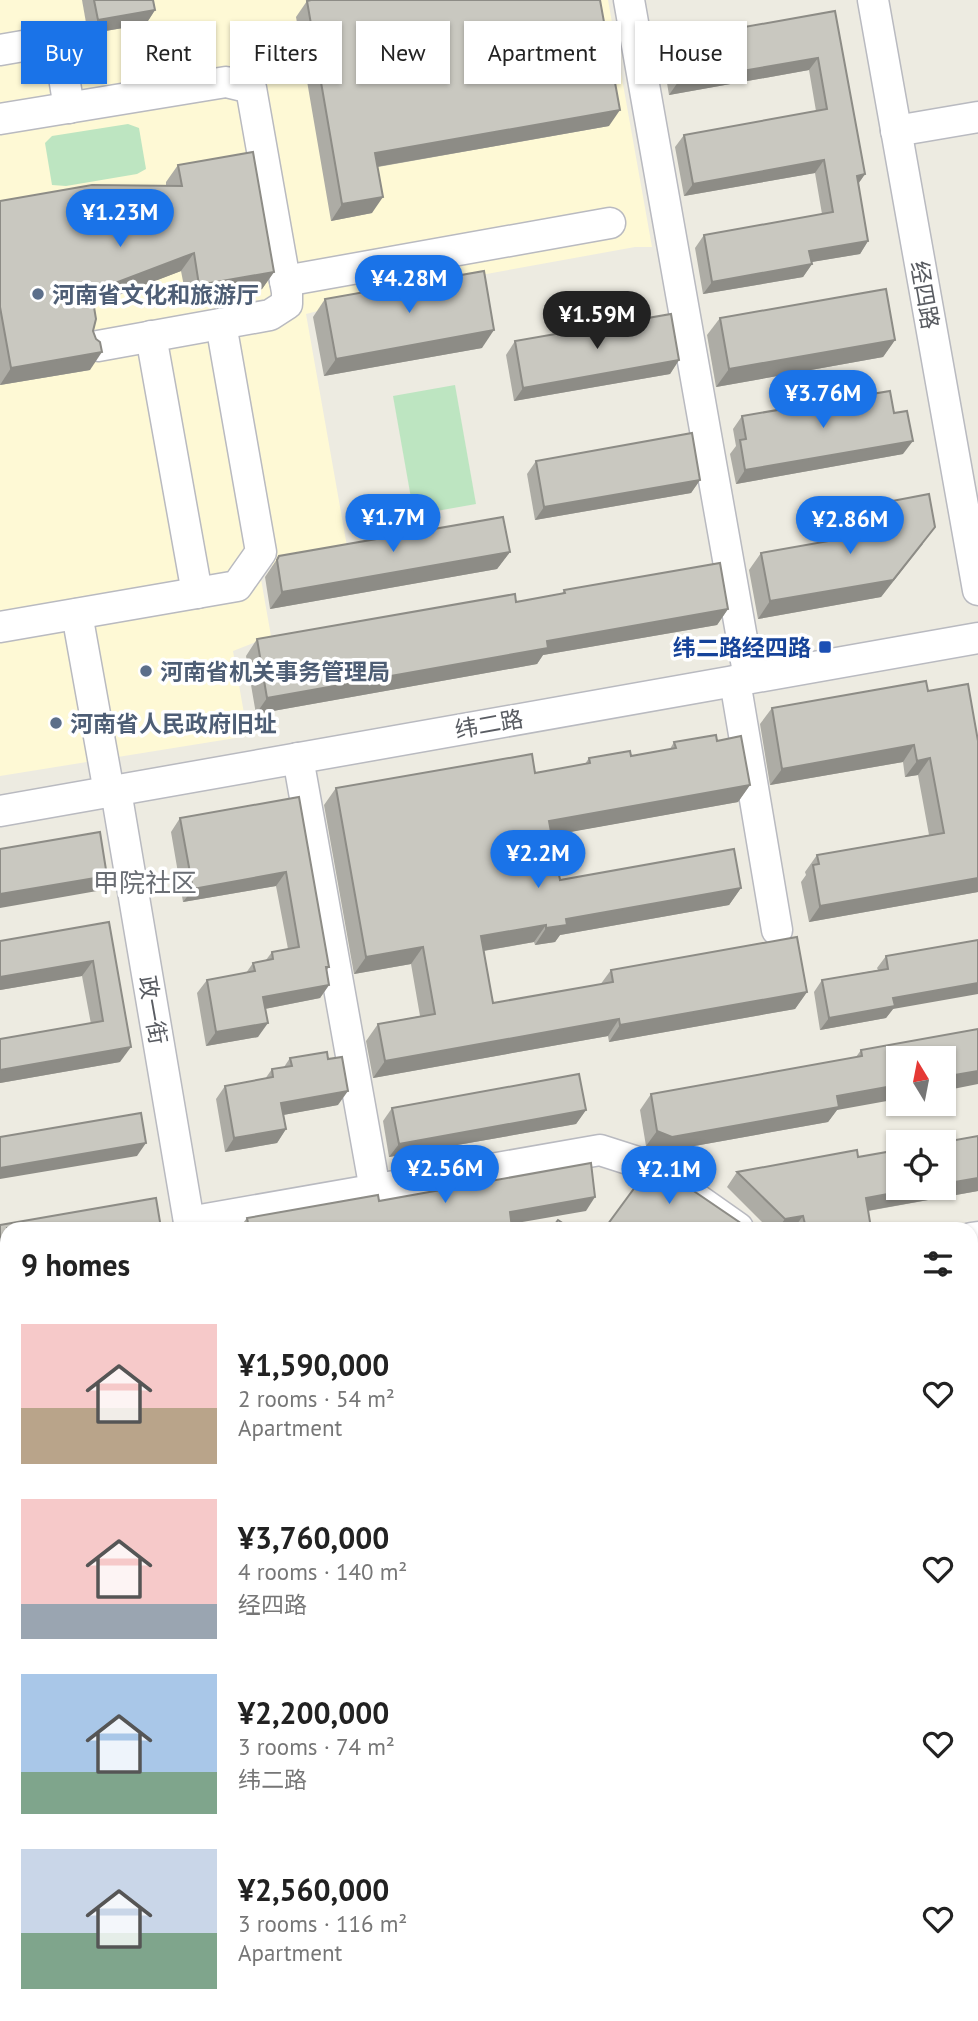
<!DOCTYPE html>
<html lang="en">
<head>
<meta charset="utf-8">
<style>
  :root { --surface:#fff; --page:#f2f2f2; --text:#222; --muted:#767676; --accent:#1a73e8 }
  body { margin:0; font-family:"PT Sans","Noto Sans SC",sans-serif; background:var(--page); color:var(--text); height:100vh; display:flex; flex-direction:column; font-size:26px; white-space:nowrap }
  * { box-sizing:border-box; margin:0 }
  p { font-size:23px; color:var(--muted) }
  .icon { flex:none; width:38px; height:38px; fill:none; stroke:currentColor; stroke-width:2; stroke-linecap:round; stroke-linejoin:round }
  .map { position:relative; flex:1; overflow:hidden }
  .details { position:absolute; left:0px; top:1222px; width:978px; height:800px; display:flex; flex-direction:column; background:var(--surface); border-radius:21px 21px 0 0; box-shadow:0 2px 5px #0004 }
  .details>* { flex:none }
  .banner { position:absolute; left:21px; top:21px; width:936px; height:63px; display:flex; gap:14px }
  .needle { width:46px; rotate:350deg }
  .tools { position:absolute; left:886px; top:1046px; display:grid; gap:14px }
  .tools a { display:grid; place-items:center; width:70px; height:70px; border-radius:0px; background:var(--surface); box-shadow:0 2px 5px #0004; font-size:35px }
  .price { position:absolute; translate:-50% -60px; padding:0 16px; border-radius:24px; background:var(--accent); color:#fff; font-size:23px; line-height:46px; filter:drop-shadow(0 2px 4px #0008) }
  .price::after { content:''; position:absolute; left:50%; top:42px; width:21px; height:16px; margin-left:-10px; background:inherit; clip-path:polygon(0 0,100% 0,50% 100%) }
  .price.current { background:#222; color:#fff }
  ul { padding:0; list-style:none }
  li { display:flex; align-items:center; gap:21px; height:175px; padding:0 21px }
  li span { display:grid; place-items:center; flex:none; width:196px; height:140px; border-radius:0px; color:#555 }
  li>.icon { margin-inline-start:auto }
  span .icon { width:84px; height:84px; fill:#fffc; stroke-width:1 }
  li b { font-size:30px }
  h2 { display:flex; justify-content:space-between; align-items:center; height:84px; padding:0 21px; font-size:30px }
  .tag { padding:0 24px; border-radius:0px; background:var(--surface); box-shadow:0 2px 5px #0004; font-size:24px; line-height:63px }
  .tag.current { background:var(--accent); color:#fff }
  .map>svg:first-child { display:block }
  .commercial { fill:#fef9d5 }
  .green { fill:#bde5c1 }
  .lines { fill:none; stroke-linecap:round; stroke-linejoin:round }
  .minor-casing { stroke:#b9bac0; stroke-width:33 }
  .minor { stroke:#fff; stroke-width:30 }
  .wall { fill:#adaca5 }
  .shaded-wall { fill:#8d8c86 }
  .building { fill:#c9c8c0; stroke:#8d8c86; stroke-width:2 }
  .service-dot { fill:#5c6f8a; stroke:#fff; stroke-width:2.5 }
  .transit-dot { fill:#1a4fb4; stroke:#fff; stroke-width:2.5 }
  .labels { text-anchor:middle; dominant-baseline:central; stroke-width:7; stroke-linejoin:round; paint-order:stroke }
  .service-label { font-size:23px; font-weight:bold; fill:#4e5e75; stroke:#fff; text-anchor:start }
  .street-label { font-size:23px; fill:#595c62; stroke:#fff }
  .transit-label { font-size:23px; font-weight:bold; fill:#164399; stroke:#fff; text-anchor:end }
  .quarter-label { font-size:26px; fill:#6a6e74; stroke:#fff }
</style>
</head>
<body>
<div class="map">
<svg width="978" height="2021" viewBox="0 0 978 2021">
  <rect width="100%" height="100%" fill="#edebe1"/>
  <g class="commercial">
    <polygon points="0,0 608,0 652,247 635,247 409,288 306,314 348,552 259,568 271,636 233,651 248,736 0,776"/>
    <polygon points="978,1427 978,2021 636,2021 635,2014 971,2014 971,1436"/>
    <polygon points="7,1741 7,2014 282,2014 283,2021 0,2021 0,1742"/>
  </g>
  <g class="green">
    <polygon points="128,124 139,128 146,169 137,174 66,186 52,185 45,143 52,136"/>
    <polygon points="455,385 476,504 414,515 393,396"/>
    <polygon points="754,2014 902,2014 857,2021 758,2021"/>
  </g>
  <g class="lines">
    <g class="minor-casing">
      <g id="minor">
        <polyline points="629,0 749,678"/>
        <polyline points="873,0 978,590"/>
        <polyline points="0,50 58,40 69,108"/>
        <polyline points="0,119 226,82 251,88 287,292 287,304 270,315 98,346"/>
        <polyline points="896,131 978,117"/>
        <polyline points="285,281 610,223"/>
        <polyline points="151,336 197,593"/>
        <polyline points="77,614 109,792"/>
        <polyline points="0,627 237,586 261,552 221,324"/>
        <polyline points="735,681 777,930"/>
        <polyline points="298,758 375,1190"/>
        <polyline points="116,791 190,1228"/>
        <polyline points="0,811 978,638"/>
        <polyline points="189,1222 600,1150 650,1166 738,1228"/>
        <polyline points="971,1238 978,1237"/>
        <polyline points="971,1309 978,1308"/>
        <polyline points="971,1535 973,1533"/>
        <polyline points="0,1590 7,1589"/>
        <polyline points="971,1715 978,1760"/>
        <polyline points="0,1727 7,1726"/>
        <polyline points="971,1818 978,1811"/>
        <polyline points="971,1854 978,1900"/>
        <polyline points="112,2014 113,2021"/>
        <polyline points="325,2014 326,2021"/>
        <polyline points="682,2014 683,2021"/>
        <polyline points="739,2014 740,2021"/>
        <polyline points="966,2021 978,2019"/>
      </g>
    </g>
    <use href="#minor" class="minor"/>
  </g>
  <g class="wall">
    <polygon points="82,0 153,0 155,10 146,24 88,34"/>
    <polygon points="307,1 609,126 378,167 372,213 331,221 296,17"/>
    <polygon points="835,11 865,174 858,184 868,241 860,254 811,262 812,264 803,277 703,294 695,248 704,235 822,214 815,173 684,196 675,147 684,135 816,111 809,70 669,95 662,53 671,40"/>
    <polygon points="178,165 274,272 262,289 187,302 181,271 93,304 93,331 90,370 0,385 0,201 166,186 166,182"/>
    <polygon points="325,299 482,348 324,376 313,317"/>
    <polygon points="720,318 895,340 883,357 716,387 707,335"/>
    <polygon points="515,341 679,360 670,374 514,401 506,355"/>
    <polygon points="894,413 903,454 736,484 730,454 736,446 733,429 742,416"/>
    <polygon points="536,461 700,480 691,493 535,520 527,474"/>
    <polygon points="892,501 923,544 881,597 758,619 749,570 761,553 882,532 879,518"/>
    <polygon points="510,552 497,569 270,609 265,577 279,556"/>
    <polygon points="564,590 728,609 717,625 543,655 537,664 256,714 246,656 257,639 516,602 562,594"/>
    <polygon points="928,691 978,892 809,922 801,882 806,875 805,872 817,855 929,835 918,775 905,777 903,762 770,785 760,724 772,708"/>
    <polygon points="717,741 750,785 738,802 552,835 560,880 741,888 729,905 560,935 555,942 535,945 534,942 484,951 493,1003 600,985 611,970 807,992 795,1009 609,1042 608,1036 373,1078 366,1041 378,1024 420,1016 411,964 354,974 324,805 336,788 535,773 585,764 589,758 631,756 670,749 674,742"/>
    <polygon points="299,797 329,967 327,970 329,985 320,998 265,1009 258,1037 206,1046 197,993 207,980 246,973 253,963 266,960 272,952 288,949 276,886 183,902 171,832 180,818"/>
    <polygon points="109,922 120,1062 0,1083 0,1039 91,1024 82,976 0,990 0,941"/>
    <polygon points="978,940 893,1009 886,1018 820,1030 814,992 822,980 878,970 877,968 886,956"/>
    <polygon points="978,1029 837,1110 828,1122 661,1152 646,1146 640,1110 651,1094 856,1057 861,1050"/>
    <polygon points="290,1058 328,1059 338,1105 283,1115 286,1129 277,1143 225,1152 216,1099 225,1086 265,1079 272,1069 284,1067"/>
    <polygon points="392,1108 586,1110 576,1124 389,1157 383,1121"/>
    <polygon points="950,1141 978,1191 868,1211 871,1228 768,1228 727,1187 737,1172 858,1157 898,1188 945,1148"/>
    <polygon points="247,1218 249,1228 239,1228"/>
    <polygon points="978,1342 978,1382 971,1378 971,1350 977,1343"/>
    <polygon points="978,1452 978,1480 971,1475 971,1461"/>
    <polygon points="6,1591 7,1591 7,1656 2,1657 0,1646 0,1599"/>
    <polygon points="516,2014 677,2014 680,2021 642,2021 642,2016 612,2021 507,2021 514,2020 513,2018"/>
  </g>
  <g class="shaded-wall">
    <polygon points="155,10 146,24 88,34 98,20"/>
    <polygon points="818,58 809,70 669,95 678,82"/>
    <polygon points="620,110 609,126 364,169 375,153"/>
    <polygon points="824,160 815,173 684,196 693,184"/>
    <polygon points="865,174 856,187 857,176"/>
    <polygon points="383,197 372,213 331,221 342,204"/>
    <polygon points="868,241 860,254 800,264 809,251"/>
    <polygon points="194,253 181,271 98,303 78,306 91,289"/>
    <polygon points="812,264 803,277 703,294 712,282"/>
    <polygon points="274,272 262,289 187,302 199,285"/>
    <polygon points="494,330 482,348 324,376 336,359"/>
    <polygon points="895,340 883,357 716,387 729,369"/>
    <polygon points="102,352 90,370 0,385 11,368"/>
    <polygon points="679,360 670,374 514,401 523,388"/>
    <polygon points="913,441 903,454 736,484 745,470"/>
    <polygon points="700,480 691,493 535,520 544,507"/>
    <polygon points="935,527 881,597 758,619 770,601"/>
    <polygon points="510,552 497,569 270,609 282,592"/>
    <polygon points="728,609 717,625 543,655 537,664 256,714 267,698 547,641"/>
    <polygon points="914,745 903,762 770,785 782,769"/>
    <polygon points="930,758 918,775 905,777 917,761"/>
    <polygon points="750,785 738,802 537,838 549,821"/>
    <polygon points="286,872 276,886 183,902 193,889"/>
    <polygon points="107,876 97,891 0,908 0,894"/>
    <polygon points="978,878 978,892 809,922 820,906"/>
    <polygon points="741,888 729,905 560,935 555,942 535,945 546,928 566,919"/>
    <polygon points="546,925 534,942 470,953 481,936"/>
    <polygon points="423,947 411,964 354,974 366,957"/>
    <polygon points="93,961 82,976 0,990 0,977"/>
    <polygon points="978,983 978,994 893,1009 886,1018 820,1030 829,1018 893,998"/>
    <polygon points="329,985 320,998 254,1011 263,997"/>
    <polygon points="807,992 795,1009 609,1042 620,1025"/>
    <polygon points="619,1019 608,1036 373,1078 385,1061"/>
    <polygon points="268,1023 258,1037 206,1046 216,1032"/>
    <polygon points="131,1047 120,1062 0,1083 0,1070"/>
    <polygon points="978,1071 978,1084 943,1091 943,1077"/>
    <polygon points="898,1085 898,1099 837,1110 828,1122 661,1152 646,1146 657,1131"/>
    <polygon points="348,1091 338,1105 272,1117 281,1103"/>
    <polygon points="586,1110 576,1124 389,1157 399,1144"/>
    <polygon points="286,1129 277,1143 225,1152 234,1138"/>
    <polygon points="146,1143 137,1156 0,1179 0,1168"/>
    <polygon points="978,1178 978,1191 855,1213 866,1198 920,1188 943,1188 943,1184"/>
    <polygon points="595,1197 586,1211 500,1226 510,1212"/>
    <polygon points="803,1216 794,1228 778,1228 785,1219"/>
    <polygon points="443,1224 440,1228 419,1228"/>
    <polygon points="7,1255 7,1266 0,1267 0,1256"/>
    <polygon points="7,1353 7,1364 0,1366 0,1355"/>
    <polygon points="7,1441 7,1452 0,1453 4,1442"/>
    <polygon points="6,1453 0,1461 0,1454"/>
    <polygon points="2,1544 7,1544 7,1559 0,1560 0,1548"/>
    <polygon points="7,1650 7,1656 2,1657"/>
    <polygon points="7,1789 7,1805 0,1806 0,1791"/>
    <polygon points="584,2014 643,2014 642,2016 612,2021 550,2021 551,2020"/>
  </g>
  <g class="building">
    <polygon points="94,0 153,0 155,10 98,20"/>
    <polygon points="311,0 600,0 620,110 375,153 383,197 342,204 307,1"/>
    <polygon points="835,11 865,174 857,176 868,241 809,251 812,264 712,282 704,235 833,212 824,160 693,184 684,135 827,109 818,58 678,82 671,40"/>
    <polygon points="253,152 274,272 199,285 194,253 110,285 91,289 96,319 93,331 96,339 100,342 102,352 11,368 0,307 0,201 92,185 182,186 178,165"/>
    <polygon points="484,271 494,330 336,359 325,299"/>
    <polygon points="886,289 895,340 729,369 720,318"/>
    <polygon points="671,314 679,360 523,388 515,341"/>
    <polygon points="890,391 894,413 907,411 913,441 745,470 740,440 746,439 742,416"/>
    <polygon points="692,433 700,480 544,507 536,461"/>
    <polygon points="929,494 935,527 893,580 770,601 761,553 897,529 892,501"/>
    <polygon points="503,517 510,552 282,592 277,560 279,556"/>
    <polygon points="720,563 728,609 547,641 548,648 267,698 257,639 515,594 516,602 565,593 564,590"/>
    <polygon points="926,681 928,691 968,684 978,741 978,878 820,906 813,865 819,864 817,855 944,833 930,758 917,761 914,745 782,769 772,708"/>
    <polygon points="716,735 717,741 741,736 750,785 549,821 560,880 734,849 741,888 566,919 567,925 546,928 546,925 481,936 493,1003 613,982 611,970 797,937 807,992 620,1025 619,1019 385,1061 378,1024 435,1014 423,947 366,957 336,788 532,754 535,773 590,763 589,758 630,751 631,756 676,748 674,742"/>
    <polygon points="299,797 329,967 326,967 329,985 263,997 268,1023 216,1032 207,980 255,971 253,963 273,959 272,952 299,947 286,872 193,889 180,818"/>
    <polygon points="100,832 107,876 0,894 0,849"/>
    <polygon points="109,922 131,1047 0,1070 0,1039 103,1021 93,961 0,977 0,941"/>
    <polygon points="978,940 978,983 893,998 895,1006 829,1018 822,980 888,969 886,956"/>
    <polygon points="978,1029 978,1071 943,1077 943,1059 898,1059 898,1085 837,1096 839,1107 672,1137 657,1131 651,1094 862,1056 861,1050"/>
    <polygon points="327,1052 328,1059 342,1057 348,1091 281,1103 286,1129 234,1138 225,1086 273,1077 272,1069 292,1066 290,1058"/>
    <polygon points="579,1074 586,1110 399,1144 392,1108"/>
    <polygon points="141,1113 146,1143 0,1168 0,1137"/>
    <polygon points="978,1136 978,1178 943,1184 943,1148 951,1147 950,1141"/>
    <polygon points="857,1150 858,1157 898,1150 898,1188 920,1188 866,1198 871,1228 806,1228 803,1216 785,1219 737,1172"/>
    <polygon points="591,1163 595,1197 510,1212 512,1228 443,1228 443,1224 419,1228 249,1228 247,1218 378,1195 379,1201"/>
    <polygon points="652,1164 654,1164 748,1228 673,1228 670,1226 668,1228 605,1228"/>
    <polygon points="156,1198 161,1228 7,1228 7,1255 0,1256 0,1225"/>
    <polygon points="558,1220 570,1228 552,1228"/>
    <polygon points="7,1322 7,1353 0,1355 0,1324"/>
    <polygon points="7,1410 7,1441 4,1442 6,1453 0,1454 0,1411"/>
    <polygon points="978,1452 978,1462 973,1459"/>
    <polygon points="7,1503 7,1544 2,1544 0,1531 0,1505"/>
    <polygon points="7,1728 7,1789 0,1791 0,1729"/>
    <polygon points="7,1899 7,2014 86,2014 87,2021 0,2021 0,1900"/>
    <polygon points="524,2014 584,2014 551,2020 551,2021 507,2021 525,2018"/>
    <polygon points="652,2014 677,2014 680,2021 653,2021"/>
  </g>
  <g class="service-dot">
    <circle cx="38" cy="294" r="7"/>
    <circle cx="146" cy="671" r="7"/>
    <circle cx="56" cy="723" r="7"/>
  </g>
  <rect class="transit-dot" x="818" y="640" width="14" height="14" rx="3.5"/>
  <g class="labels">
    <g class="service-label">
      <text x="52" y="294">河南省文化和旅游厅</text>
      <text x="160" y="671">河南省机关事务管理局</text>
      <text x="70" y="723">河南省人民政府旧址</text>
    </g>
    <g class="street-label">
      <text transform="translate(925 295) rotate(80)">经四路</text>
      <text transform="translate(489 724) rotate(-10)">纬二路</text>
      <text transform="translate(153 1010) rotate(80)">政一街</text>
    </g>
    <g class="transit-label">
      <text x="811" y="647">纬二路经四路</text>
    </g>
    <g class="quarter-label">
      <text x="145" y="882">甲院社区</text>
    </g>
  </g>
</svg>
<div class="tools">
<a><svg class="needle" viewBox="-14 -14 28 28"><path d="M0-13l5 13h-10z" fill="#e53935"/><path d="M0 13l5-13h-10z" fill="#767676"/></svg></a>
<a><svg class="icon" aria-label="locate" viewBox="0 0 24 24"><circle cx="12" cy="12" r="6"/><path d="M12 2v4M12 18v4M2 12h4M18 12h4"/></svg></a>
</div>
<b class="price" style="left:120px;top:249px">¥1.23M</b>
<b class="price" style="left:409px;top:315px">¥4.28M</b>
<b class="price current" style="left:597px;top:351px">¥1.59M</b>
<b class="price" style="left:823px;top:430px">¥3.76M</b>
<b class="price" style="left:393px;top:554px">¥1.7M</b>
<b class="price" style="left:850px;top:556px">¥2.86M</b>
<b class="price" style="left:538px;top:890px">¥2.2M</b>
<b class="price" style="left:445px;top:1205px">¥2.56M</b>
<b class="price" style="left:669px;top:1206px">¥2.1M</b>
<div class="banner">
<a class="tag current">Buy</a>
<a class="tag">Rent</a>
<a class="tag">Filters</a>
<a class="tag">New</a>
<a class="tag">Apartment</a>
<a class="tag">House</a>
</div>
<section class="details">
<h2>9 homes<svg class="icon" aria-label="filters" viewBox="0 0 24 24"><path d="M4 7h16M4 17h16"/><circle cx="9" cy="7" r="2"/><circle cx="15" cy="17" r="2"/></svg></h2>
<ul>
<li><span style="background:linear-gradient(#f6c9c9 60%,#b9a48a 0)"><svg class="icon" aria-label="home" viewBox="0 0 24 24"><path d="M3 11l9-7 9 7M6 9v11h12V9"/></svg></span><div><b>¥1,590,000</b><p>2 rooms · 54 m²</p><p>Apartment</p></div><svg class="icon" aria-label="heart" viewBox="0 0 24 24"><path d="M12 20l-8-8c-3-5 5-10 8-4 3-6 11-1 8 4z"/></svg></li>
<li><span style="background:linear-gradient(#f6c9c9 75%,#9aa5b1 0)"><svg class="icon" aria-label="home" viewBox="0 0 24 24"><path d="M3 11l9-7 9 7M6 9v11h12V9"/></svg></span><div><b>¥3,760,000</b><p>4 rooms · 140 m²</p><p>经四路</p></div><svg class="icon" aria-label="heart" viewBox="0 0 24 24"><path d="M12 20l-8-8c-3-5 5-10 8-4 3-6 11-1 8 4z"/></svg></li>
<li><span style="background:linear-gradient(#a9c7e8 70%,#7fa58c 0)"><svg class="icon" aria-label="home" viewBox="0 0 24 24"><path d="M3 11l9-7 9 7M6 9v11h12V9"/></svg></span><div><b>¥2,200,000</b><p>3 rooms · 74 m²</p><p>纬二路</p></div><svg class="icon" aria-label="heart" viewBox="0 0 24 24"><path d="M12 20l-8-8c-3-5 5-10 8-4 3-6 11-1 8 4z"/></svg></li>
<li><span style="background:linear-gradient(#c9d6e8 60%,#7fa58c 0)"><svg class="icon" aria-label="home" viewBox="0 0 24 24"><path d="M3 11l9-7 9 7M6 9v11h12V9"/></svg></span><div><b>¥2,560,000</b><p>3 rooms · 116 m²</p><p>Apartment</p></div><svg class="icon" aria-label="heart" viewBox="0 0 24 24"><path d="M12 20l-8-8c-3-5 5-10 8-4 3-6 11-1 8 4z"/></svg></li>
</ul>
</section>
</div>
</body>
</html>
